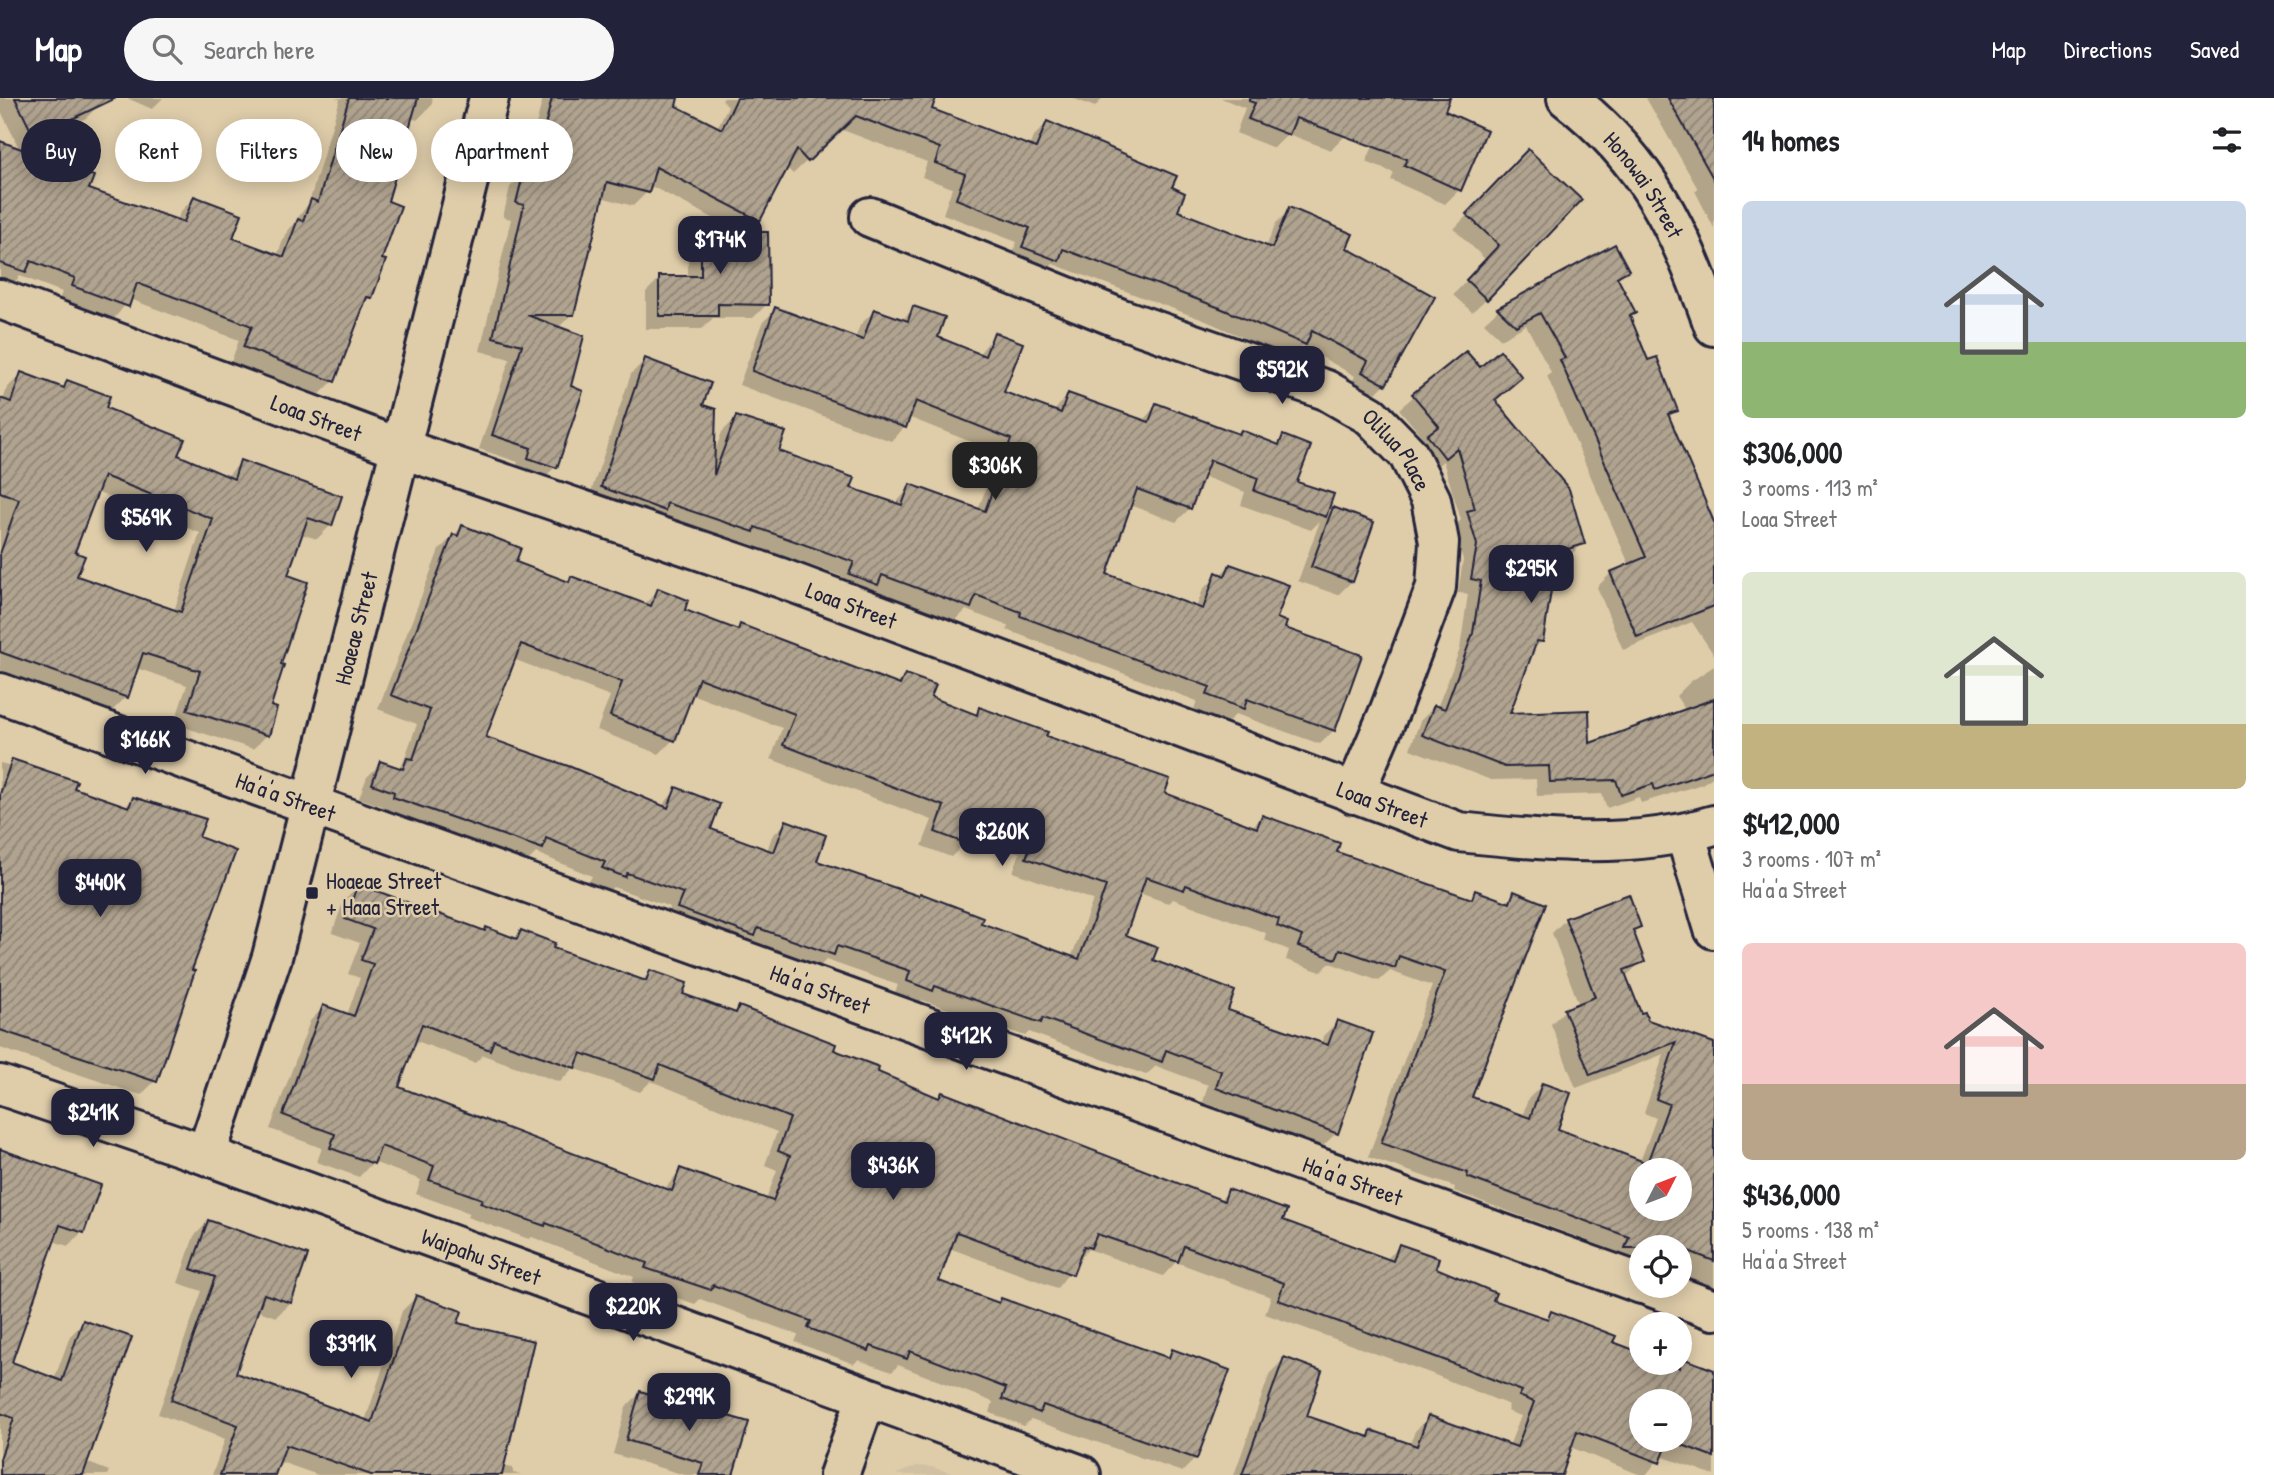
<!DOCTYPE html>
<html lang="en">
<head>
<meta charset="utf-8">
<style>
  :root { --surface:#fff; --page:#f6f6f6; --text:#202124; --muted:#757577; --accent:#22223b }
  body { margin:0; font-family:"Patrick Hand",sans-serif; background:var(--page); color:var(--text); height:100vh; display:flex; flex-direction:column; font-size:26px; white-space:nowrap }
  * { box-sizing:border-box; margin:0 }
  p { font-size:23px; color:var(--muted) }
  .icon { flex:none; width:38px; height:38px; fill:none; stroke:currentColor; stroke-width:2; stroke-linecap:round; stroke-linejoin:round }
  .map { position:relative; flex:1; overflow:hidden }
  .panel { display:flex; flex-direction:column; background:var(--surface); width:560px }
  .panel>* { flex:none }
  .hud { position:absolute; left:21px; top:21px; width:665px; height:63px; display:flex; gap:14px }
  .needle { width:46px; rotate:48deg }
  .controls { position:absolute; left:1629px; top:1060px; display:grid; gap:14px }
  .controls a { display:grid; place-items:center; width:63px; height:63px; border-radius:50%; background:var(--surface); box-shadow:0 4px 18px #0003; font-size:35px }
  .price { position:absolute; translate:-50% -60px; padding:0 16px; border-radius:14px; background:var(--accent); color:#fff; font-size:23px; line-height:46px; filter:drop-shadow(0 2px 4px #0008) }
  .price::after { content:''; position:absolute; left:50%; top:42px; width:21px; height:16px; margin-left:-10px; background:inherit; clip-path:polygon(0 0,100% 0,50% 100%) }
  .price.current { background:#222; color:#fff }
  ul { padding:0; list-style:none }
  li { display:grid; align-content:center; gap:14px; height:371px; padding:0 28px }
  li span { display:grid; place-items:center; height:217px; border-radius:10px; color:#555 }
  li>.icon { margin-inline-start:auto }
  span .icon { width:126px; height:126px; fill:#fffc; stroke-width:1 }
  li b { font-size:30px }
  h2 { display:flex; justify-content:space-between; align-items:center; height:84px; padding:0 28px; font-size:30px }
  .chip { padding:0 24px; border-radius:32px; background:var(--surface); box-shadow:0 4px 18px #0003; font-size:24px; line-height:63px }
  .chip.current { background:var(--accent); color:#fff }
  header { display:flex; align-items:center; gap:42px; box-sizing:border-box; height:98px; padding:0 35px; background:var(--accent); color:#fff }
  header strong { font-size:33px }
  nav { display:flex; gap:38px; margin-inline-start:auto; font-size:24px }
  .search { width:490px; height:63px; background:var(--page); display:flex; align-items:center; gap:18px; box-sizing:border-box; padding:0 24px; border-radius:38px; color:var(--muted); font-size:26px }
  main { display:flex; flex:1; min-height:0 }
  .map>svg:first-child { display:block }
  .built { fill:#d1c0a2 }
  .shadow { fill:#0003; fill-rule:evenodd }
  .building { fill:url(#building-hatch); stroke:#22223b; stroke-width:2; fill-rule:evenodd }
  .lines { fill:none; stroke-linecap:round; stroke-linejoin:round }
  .minor-casing { stroke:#22223b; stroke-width:44 }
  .minor { stroke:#dfcdaa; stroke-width:38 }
  .poi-dot { fill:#22223b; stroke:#dfcdaa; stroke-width:2.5 }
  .labels { text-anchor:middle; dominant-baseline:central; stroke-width:5; stroke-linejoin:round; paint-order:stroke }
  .street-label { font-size:23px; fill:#22223b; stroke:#dfcdaa }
  .poi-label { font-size:23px; fill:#22223b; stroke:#dfcdaa; text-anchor:start }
</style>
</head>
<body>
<header>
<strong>Map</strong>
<div class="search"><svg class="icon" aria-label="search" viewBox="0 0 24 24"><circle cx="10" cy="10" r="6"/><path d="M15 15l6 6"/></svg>Search here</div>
<nav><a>Map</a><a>Directions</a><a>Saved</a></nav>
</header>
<main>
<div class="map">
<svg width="1714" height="1377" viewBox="0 0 1714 1377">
  <defs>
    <pattern id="building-hatch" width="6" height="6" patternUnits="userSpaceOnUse" patternTransform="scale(1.75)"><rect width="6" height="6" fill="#b0a38f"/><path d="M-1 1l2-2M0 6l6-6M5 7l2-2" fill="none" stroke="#8f8476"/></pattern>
  </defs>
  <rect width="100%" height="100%" fill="#dfcdaa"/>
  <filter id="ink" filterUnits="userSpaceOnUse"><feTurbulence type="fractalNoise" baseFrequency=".0143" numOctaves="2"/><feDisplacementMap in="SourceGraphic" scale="14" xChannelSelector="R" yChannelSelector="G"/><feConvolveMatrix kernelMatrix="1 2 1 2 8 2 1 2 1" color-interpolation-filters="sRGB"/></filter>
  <g filter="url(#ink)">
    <polygon class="built" points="916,1368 932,1369 958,1377 895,1377"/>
    <g class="shadow">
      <polygon points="0,0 97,0 100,6 86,20 21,51 87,92 177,124 180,114 194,100 231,141 277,158 285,137 309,105 340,1 335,0 433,0 431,8 417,22 411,20 386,105 380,161 370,199 362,208 333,283 319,297 231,264 239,242 130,201 113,222 59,202 62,194 20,178 11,188 0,184 0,43 19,50 0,11"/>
      <polygon points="127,0 163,0 152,11"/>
      <polygon points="543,0 676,0 660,63 717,30 728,8 722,2 724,0 934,0 929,12 1029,49 1033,39 1047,25 1102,46 1101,49 1170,90 1176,114 1266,149 1276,125 1290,111 1345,151 1385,286 1371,300 1350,288 1355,278 1302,248 1290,260 1206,223 1053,166 1043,176 1009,163 1017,144 943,116 952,90 922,79 927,64 840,31 793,76 786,69 759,122 745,136 767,206 753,220 713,220 702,231 646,231 646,194 660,180 688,180 688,150 702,136 744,136 649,87 647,94 633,108 601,99 572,216 558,230 569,289 555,369 541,383 515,374 518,364 479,351 510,261 480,253 511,121 503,119 510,89 523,76"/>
      <polygon points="1072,0 1103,0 1095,9"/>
      <polygon points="1221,0 1358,0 1345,38 1331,52 1288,36 1274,50 1236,35 1245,10"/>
      <polygon points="1395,0 1441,0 1459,92 1445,106 1391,82 1394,75 1366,64"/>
      <polygon points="1646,0 1714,0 1714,130 1695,93 1698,91"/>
      <polygon points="1528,53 1486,201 1472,214 1453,197 1486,162 1454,131"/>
      <polygon points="1614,148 1627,172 1616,182 1634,214 1629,220 1647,264 1676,312 1668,321 1714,429 1714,557 1692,524 1623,552 1597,489 1611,475 1629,466 1547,278 1551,274 1526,227 1501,241 1484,225 1498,212"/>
      <polygon points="914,210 936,240 978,257 995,236 1002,295 1053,314 1068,297 1142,323 1157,307 1238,337 1276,347 1283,339 1295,385 1332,397 1324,420 1333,411 1352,483 1338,497 1298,483 1320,423 1311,432 1241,407 1245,394 1202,378 1190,410 1176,424 1130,407 1105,477 1196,510 1203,491 1230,468 1283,531 1334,632 1320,646 1236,616 1228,624 1194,611 1197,603 1007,532 1008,528 966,512 955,523 870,492 862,500 836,490 841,478 742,443 738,447 588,403 631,276 645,262 700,308 713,358 722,334 736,320 777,354 849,391 895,406 911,388 978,412 999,355 908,319 905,329 891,343 739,287 762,225 776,211 855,241 860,227 874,213 901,223"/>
      <polygon points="1465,255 1479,272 1520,279 1494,303 1583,445 1569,459 1553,464 1541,544 1531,553 1507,617 1588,647 1686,613 1676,598 1690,584 1714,568 1714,678 1702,686 1641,705 1639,699 1607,710 1602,696 1537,698 1536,681 1491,682 1410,651 1420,623 1434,609 1437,610 1460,551 1468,496 1458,495 1463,462 1454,429 1461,422 1443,363 1431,373 1414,352 1425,342 1399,311"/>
      <path d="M21,276L61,291L67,284L176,358L226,379L241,364L331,427L317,441L301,436L286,478L279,567L268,609L275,612L267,637L253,651L174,626L187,587L136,570L126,599L112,613L0,572V302L3,303L7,290ZM96,394L200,435L174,513L75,479L73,455Z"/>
      <path d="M462,429L514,465L566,485L571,480L644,507L658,492L683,513L736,533L740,528L895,587L905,578L929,600L974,617L980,611L1163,696L1251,730L1262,719L1335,755L1469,802L1476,794L1505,805L1515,795L1470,1000L1522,1019L1528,1001L1542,987L1556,1032L1640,1064L1656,1020L1644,1015L1664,956L1576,990L1551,926L1565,912L1579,907L1552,835L1566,821L1639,829L1633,835L1643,863L1625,879L1639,917L1647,924L1714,947V1191L1680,1178V1150H1642V1171L1614,1160L1616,1153L1454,1093L1455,1089L1368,1059L1432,888L1390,873L1379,883L1330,865L1321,874L1286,862L1289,852L1264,842L1266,835L1173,801L1168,805L1139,795L1124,838L1151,863L1226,913L1321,947L1323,938L1337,924L1336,1035L1322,1049L1203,1004L1208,987L1156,968L1146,977L1029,934L1025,938L922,902L918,906L894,897L898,887L826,862L818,870L664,824L670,809L613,789L610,792L589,784L592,778L536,755L527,764L380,713L382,708L359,700L367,679L381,665L398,671L403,665L417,626L378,611L439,452ZM513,561L610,598L597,632L659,656L673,642L691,596L782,630L771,661L932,722L922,748L951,759L965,745L968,737L1020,755L1013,774L1093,802L1071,860L815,764L786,725L772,738L767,753L709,732L677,691L661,709L484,640ZM1642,1073H1680V1111H1642Z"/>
      <polygon points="12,663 72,691 125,709 133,701 197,740 190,873 155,983 141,997 0,950 0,665 8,667"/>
      <path d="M358,788L483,834L487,831L514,841L521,834L551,851L641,883L651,874L681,897L733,916L739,910L875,975L937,1001L942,996L1219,1103L1229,1093L1281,1123L1386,1162L1399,1148L1491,1203L1545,1222L1552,1215L1611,1245L1642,1265H1680V1261L1714,1275V1377L1661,1358L1646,1377H1641L1570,1349L1560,1377H1234L1270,1275L1284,1261L1304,1319L1366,1340L1372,1334L1410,1347L1415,1333L1429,1319L1509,1348L1521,1318L1507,1313L1509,1307L1430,1275L1265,1216L1271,1199L1176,1164L1163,1178L1088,1151L1057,1190L949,1150L937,1184L998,1206L1001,1202L1165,1260L1173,1253L1196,1360L1182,1374L1031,1321L1024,1328L990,1315L993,1304L898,1267L892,1274L858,1262L854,1266L795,1244L798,1237L700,1201L695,1206L632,1184L634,1179L532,1139L529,1141L467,1119L469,1115L416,1096L421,1082L373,1064L359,1079L317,1064L322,1050L270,1031L310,923L324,909L347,917L360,880L348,876L360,845L332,835L344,802ZM414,942L475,965L483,957L560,984L573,970L640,994L651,983L777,1034L765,1067L777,1072L766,1102L680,1072L664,1092L397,990ZM1642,1304H1680V1342H1642Z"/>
      <polygon points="0,1053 82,1134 68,1148 53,1143 10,1265 54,1282 70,1238 84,1224 86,1364 109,1373 107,1377 0,1377"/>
      <polygon points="208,1124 290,1205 276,1219 256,1212 233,1276 365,1323 402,1213 416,1199 456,1226 502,1368 513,1370 513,1375 521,1377 318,1377 278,1363 273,1377 212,1377 225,1341 158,1316 202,1193 178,1185 194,1138"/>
      <polygon points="640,1295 731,1377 685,1377 613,1356 626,1309"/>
    </g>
    <g class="building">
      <polygon points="15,0 116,0 34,39"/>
      <polygon points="349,0 418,0 388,103 401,108 382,161 386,162 372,200 367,199 335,284 243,249 252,228 137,185 129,209 72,188 75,180 31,163 26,174 0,165 0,43 94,78 89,91 184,124 194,98 242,116 233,140 284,159 298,121 303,123 311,101 318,104"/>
      <polygon points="552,0 678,0 676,8 722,31 737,0 936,0 932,11 1036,50 1047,23 1177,78 1172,89 1185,95 1178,113 1272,150 1289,109 1353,136 1347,150 1435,199 1386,287 1362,274 1368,263 1312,233 1306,247 1220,210 1063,151 1059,163 1022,149 1030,130 956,101 965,76 935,65 940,50 856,18 808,64 797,52 760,123 656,69 649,95 607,84 574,217 527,217 584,238 571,288 583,293 557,370 528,360 531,350 492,337 522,247 493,239 524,107 516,105 524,73 533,75"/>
      <polygon points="1249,0 1450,0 1445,13 1487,32 1461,93 1404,67 1407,61 1296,20 1289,37 1248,21 1255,5 1249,3"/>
      <polygon points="1668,0 1714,0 1714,82"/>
      <polygon points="1528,51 1582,102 1487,202 1466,182 1499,147 1466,116"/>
      <polygon points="701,134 768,134 769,207 718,206 718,218 659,218 659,178 701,178"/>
      <polygon points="1615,146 1629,172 1617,179 1636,215 1630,218 1648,262 1657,259 1678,313 1668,316 1714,424 1714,508 1637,539 1610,474 1646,459 1560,262 1565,260 1540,215 1516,228 1497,210"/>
      <polygon points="913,208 945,219 938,239 985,258 994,234 1023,245 1004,294 1061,315 1068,295 1149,324 1156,305 1239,336 1241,332 1279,347 1283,337 1311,348 1297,384 1334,396 1326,419 1254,393 1258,380 1210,362 1191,411 1137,391 1107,476 1203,511 1216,474 1225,478 1230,466 1289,487 1277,520 1287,524 1285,530 1362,557 1335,633 1247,601 1244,611 1207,597 1210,589 1020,518 1021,514 976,497 971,510 882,477 878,487 849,476 854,464 755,429 754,434 667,405 665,413 601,389 645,260 711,285 703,307 716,311 714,377 736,318 786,334 779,353 855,380 851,390 902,407 910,386 985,413 1011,341 916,303 906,330 752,273 775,209 863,242 874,211 908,223"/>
      <polygon points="1500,252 1522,279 1495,302 1569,391 1585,446 1557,454 1543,544 1537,543 1510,615 1589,612 1590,645 1714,601 1714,672 1655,692 1653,686 1621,697 1616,682 1550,684 1549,668 1505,669 1422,637 1434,607 1445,611 1473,535 1481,483 1471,481 1477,447 1467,413 1475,411 1457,350 1445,360 1427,337 1439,328 1412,296 1466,253 1480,269"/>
      <path d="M21,274L64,290L67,282L110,298L106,310L185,341L178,357L234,381L240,362L342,398L332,428L308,420L288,477L308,484L281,566L284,567L271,608L277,610L269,638L187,612L200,573L143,555L128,600L0,554V456L19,401L0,394V300L11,304ZM104,378L213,421L181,514L77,478L85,458L75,454Z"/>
      <polygon points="1333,409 1374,424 1353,484 1311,469"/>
      <path d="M462,427L521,450L516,464L569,484L571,478L651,508L658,490L688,502L685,512L738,532L740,526L900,587L905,576L936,587L931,599L977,617L979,609L1048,634L1046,638L1170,681L1165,695L1257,730L1262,717L1340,745L1337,754L1472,801L1475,792L1510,805L1514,793L1546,806L1472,999L1530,1020L1542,985L1571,995L1558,1031L1647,1065L1669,1006L1656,1001L1676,944L1590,977L1564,911L1595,899L1565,820L1629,796L1641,829L1633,832L1645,864L1624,872L1641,915L1645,914L1648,922L1714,945V1163L1681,1150H1625L1629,1139L1467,1079L1468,1075L1381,1045L1445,874L1399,858L1395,870L1340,851L1336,861L1298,848L1302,838L1277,828L1279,821L1186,787L1184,792L1146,779L1126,837L1158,849L1153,862L1235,893L1228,912L1328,947L1337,922L1373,935L1338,1036L1216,990L1221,973L1166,952L1162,964L1043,920L1041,925L935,888L933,893L907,883L910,873L837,848L834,857L758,830L755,838L677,810L683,795L627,775L625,779L602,770L605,764L546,740L543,751L393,699L394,694L372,686L380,663L403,671L407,660L413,661L430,612L391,597L453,436L458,438ZM521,546L622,584L610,618L675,643L699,580L795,616L783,647L944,708L935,734L967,746L975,721L1033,741L1026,760L1106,788L1079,861L981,825L983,819L920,795L919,798L817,763L826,737L786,722L774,754L711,731L720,706L676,689L668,710L571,669L486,639ZM1642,1073H1680V1111H1642Z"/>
      <polygon points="12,661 77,683 74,690 129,709 133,699 206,721 199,739 236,753 192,872 195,873 157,984 0,932 0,696"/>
      <path d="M358,786L485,833L486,829L517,841L521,832L555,845L553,850L646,883L650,872L687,885L683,896L736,915L739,908L836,946L834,952L879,969L878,974L939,1000L942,994L1224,1103L1228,1091L1287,1112L1283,1122L1393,1163L1399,1146L1439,1160L1436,1170L1496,1195L1493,1202L1548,1221L1551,1213L1616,1238L1613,1244L1642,1255V1265H1667L1680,1270V1259L1714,1272V1359L1669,1342H1680V1304H1642V1342H1669L1660,1365L1577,1333L1562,1377H1242L1284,1259L1322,1273L1307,1318L1369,1339L1371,1332L1417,1348L1428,1317L1517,1349L1534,1304L1519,1298L1522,1293L1444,1262L1278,1202L1284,1185L1184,1148L1178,1164L1097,1136L1091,1150L1084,1148L1073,1177L957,1134L939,1183L999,1205L1001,1200L1169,1260L1172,1251L1230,1272L1197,1361L1043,1307L1040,1315L1002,1301L1006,1290L910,1253L907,1261L871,1248L869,1253L808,1230L811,1223L713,1187L711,1192L645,1170L647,1165L546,1125L545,1128L480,1105L482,1101L429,1082L434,1068L381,1048L374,1066L330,1050L335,1036L283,1017L323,907L354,918L373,866L361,862L373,831L345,821ZM422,926L490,952L494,942L575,970L581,955L655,981L660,967L790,1020L778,1053L790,1058L773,1103L680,1070L672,1093L399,989Z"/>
      <polygon points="0,1051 101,1087 84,1135 60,1127 12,1264 62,1283 83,1222 132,1239 83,1377 0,1377 0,1361 14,1320 0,1315"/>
      <polygon points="208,1122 308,1157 291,1205 264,1196 236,1275 372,1324 416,1197 462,1213 458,1225 534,1243 502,1377 371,1377 286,1347 275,1377 220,1377 238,1327 171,1302 215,1179 191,1171"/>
      <polygon points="640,1293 749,1324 733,1377 699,1377 703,1365 626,1342"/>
    </g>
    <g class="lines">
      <g class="minor-casing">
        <g id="minor">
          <path id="s1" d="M1567,0C1649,63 1680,133 1714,228"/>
          <path id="s2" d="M870,119L1119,220L1326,292L1371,318L1408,356L1431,402L1439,444L1436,489L1390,612L1354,696"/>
          <path id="s3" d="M0,201L400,350L781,480L1459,734C1543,743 1632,752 1714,727"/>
          <path id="s4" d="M0,595L1642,1186"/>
          <polyline points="1685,735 1714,831"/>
          <path id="s5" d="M0,987L206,1057L1081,1377"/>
          <path id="s6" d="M206,1057L272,859L489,0"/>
          <polyline points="1649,1188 1714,1212"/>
          <polyline points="839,1377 866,1301"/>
        </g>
      </g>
      <use href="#minor" class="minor"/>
    </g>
  </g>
  <rect class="poi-dot" x="305" y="788" width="14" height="14" rx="3.5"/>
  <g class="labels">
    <g class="street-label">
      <text stroke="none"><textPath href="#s1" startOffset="117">Honowai Street</textPath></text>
      <text stroke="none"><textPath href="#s3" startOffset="338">Loaa Street</textPath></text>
      <text stroke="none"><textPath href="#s2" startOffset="583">Olilua Place</textPath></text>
      <text stroke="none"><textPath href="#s3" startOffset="905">Loaa Street</textPath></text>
      <text stroke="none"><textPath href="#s6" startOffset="548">Hoaeae Street</textPath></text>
      <text stroke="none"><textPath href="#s4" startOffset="304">Ha'a'a Street</textPath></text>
      <text stroke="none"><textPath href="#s3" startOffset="1472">Loaa Street</textPath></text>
      <text stroke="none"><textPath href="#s4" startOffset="872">Ha'a'a Street</textPath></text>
      <text stroke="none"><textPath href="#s4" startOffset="1438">Ha'a'a Street</textPath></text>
      <text stroke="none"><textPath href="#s5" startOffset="511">Waipahu Street</textPath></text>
    </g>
    <g class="poi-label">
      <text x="326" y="782">Hoaeae Street<tspan x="326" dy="26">+ Haaa Street</tspan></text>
    </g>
  </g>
</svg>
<div class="controls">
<a><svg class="needle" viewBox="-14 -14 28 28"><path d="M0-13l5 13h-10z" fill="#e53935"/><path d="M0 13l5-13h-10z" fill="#757577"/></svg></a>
<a><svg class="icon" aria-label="locate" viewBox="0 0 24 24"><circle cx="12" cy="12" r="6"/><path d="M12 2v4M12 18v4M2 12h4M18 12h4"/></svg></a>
<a>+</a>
<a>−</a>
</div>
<b class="price" style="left:720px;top:178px">$174K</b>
<b class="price" style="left:1282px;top:308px">$592K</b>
<b class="price current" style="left:995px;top:404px">$306K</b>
<b class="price" style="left:146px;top:456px">$569K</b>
<b class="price" style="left:1531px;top:507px">$295K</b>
<b class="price" style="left:145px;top:678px">$166K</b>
<b class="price" style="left:1002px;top:770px">$260K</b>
<b class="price" style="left:100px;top:821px">$440K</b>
<b class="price" style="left:966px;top:974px">$412K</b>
<b class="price" style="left:93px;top:1051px">$241K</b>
<b class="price" style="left:893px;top:1104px">$436K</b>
<b class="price" style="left:633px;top:1245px">$220K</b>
<b class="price" style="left:351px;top:1282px">$391K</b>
<b class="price" style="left:689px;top:1335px">$299K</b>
<div class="hud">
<a class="chip current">Buy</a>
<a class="chip">Rent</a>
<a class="chip">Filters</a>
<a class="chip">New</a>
<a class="chip">Apartment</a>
</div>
</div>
<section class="panel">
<h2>14 homes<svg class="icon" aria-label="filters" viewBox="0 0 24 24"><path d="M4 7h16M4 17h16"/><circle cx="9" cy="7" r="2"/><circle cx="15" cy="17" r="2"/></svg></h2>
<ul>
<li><span style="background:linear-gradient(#c9d6e8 65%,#8fb573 0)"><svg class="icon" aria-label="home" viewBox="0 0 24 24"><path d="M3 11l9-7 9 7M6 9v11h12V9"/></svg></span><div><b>$306,000</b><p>3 rooms · 113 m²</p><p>Loaa Street</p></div></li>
<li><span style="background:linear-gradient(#dfe7d0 70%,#c2b280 0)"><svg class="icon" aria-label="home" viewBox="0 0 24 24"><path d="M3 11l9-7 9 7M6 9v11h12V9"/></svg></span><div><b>$412,000</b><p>3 rooms · 107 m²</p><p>Ha'a'a Street</p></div></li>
<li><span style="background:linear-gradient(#f6c9c9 65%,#b9a48a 0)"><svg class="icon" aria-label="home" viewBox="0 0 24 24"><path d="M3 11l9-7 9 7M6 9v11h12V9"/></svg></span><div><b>$436,000</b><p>5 rooms · 138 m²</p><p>Ha'a'a Street</p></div></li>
</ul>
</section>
</main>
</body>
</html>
